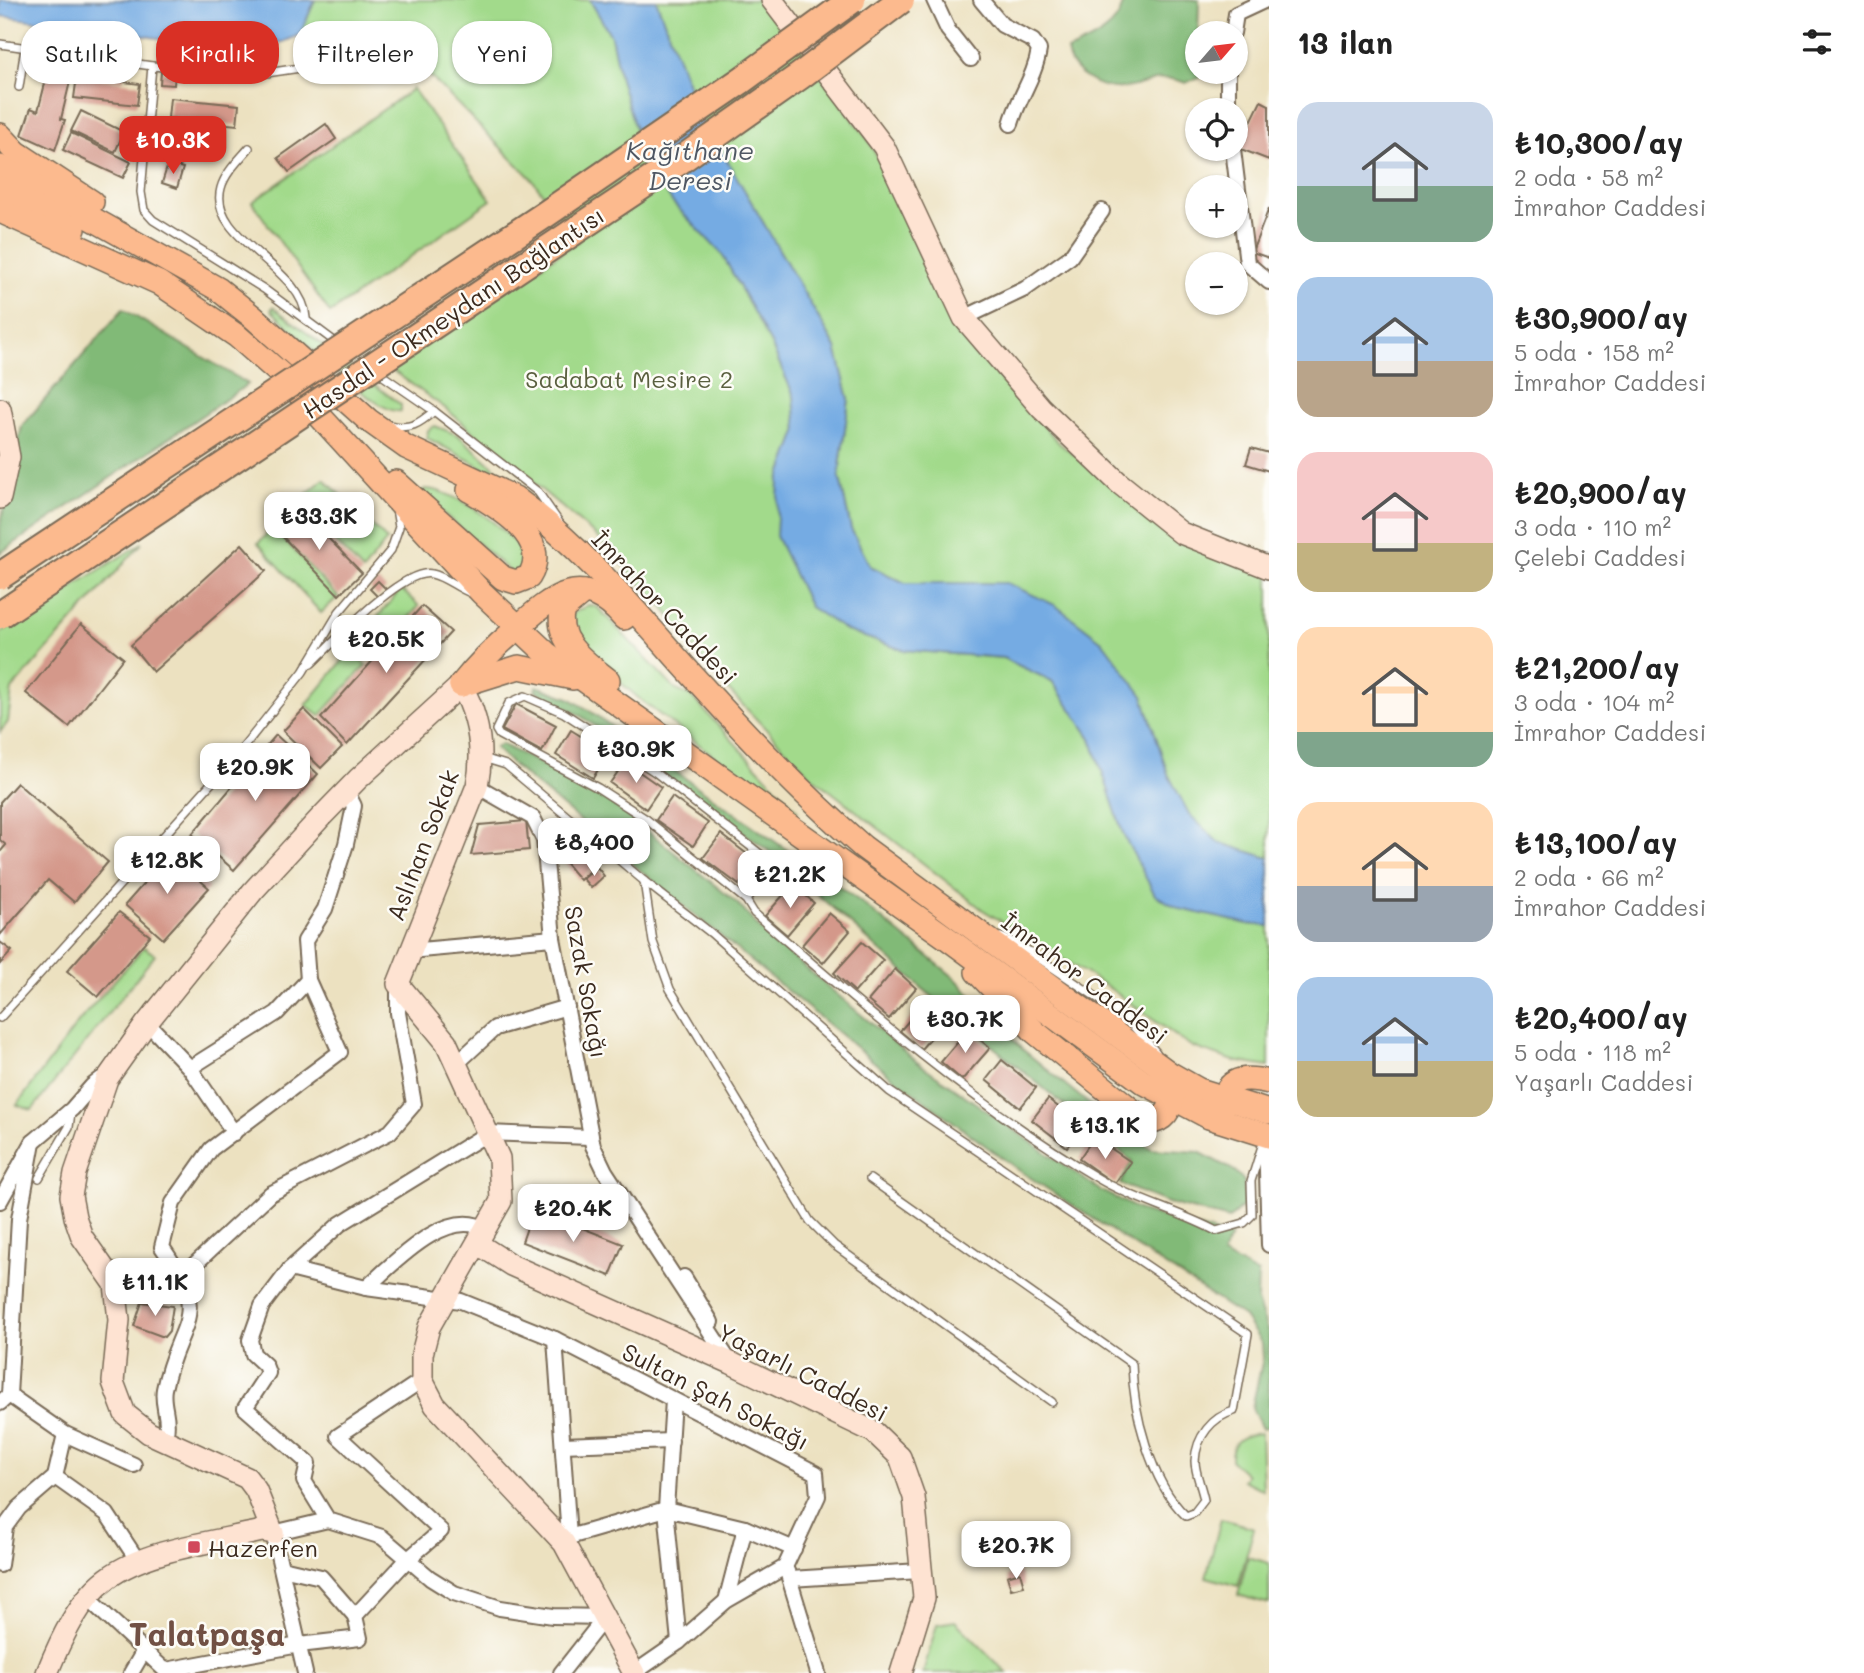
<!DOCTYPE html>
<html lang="tr">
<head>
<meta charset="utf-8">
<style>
  :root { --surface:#fff; --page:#f2f2f2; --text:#222; --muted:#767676; --accent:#d93025 }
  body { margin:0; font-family:Mali,sans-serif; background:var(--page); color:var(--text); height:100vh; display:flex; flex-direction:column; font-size:26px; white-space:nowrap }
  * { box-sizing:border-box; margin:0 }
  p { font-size:23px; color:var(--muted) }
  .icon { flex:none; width:38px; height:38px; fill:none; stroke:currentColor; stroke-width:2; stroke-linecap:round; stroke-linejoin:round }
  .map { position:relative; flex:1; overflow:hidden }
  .sheet { display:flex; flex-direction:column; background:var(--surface); width:595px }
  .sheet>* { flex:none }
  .banner { position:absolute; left:21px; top:21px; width:665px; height:63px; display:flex; gap:14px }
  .needle { width:46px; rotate:62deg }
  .fabs { position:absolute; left:1185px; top:21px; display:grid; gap:14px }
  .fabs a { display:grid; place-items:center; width:63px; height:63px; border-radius:50%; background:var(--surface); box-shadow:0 2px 5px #0004; font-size:35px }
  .price { position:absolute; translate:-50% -60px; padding:0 16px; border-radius:14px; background:#fff; color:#222; font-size:23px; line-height:46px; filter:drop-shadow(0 2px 4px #0008) }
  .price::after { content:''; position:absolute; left:50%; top:42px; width:21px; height:16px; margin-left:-10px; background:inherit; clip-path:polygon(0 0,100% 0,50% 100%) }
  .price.on { background:var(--accent); color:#fff }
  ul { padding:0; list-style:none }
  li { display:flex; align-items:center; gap:21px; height:175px; padding:0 28px }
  li span { display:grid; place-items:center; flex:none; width:196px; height:140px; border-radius:21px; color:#555 }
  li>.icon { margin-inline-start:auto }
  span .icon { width:84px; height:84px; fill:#fffc; stroke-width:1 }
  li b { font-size:30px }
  h2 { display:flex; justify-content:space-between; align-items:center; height:84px; padding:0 28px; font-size:30px }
  .tag { padding:0 24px; border-radius:28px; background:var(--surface); box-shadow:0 2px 5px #0004; font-size:24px; line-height:63px }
  .tag.on { background:var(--accent); color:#fff }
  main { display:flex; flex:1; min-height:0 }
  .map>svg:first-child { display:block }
  .green { fill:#a2da8b; stroke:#6e8254; stroke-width:2 }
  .forest { fill:#81ba77; stroke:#5e724a; stroke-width:2 }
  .water { fill:#74abe3; stroke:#586a80; stroke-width:2 }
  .building { fill:#d4988a }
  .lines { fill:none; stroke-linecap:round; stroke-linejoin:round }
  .lane-casing { stroke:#796a57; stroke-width:10 }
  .street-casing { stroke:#796a57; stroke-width:18 }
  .secondary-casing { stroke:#796a57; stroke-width:24 }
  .primary-casing { stroke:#796a57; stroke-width:26 }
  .lane { stroke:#fff; stroke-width:7 }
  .street { stroke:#fff; stroke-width:14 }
  .secondary { stroke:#fee3d2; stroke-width:21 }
  .primary { stroke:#fcba8e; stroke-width:23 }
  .highway-bridge-casing { stroke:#796a57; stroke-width:30; stroke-linecap:butt }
  .highway-bridge { stroke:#fcba8e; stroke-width:26 }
  .poi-dot { fill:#d1495b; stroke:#fdfcf7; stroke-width:2.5 }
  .labels { text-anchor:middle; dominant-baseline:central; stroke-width:5; stroke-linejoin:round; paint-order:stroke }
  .street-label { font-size:24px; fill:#3b2a1e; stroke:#fdfcf7 }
  .park-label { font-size:24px; fill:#5a5f3f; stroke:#fdfcf7 }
  .poi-label { font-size:24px; fill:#3b2a1e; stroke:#fdfcf7; text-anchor:start }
  .water-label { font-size:26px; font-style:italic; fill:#4f5763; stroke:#fdfcf7 }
  .district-label { font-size:32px; font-weight:bold; fill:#715044; stroke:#fdfcf7 }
</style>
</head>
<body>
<main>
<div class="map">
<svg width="1269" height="1673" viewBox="0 0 1269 1673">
  <rect width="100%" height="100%" fill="#fdfcf7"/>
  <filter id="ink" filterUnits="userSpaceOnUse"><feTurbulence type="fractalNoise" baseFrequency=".0143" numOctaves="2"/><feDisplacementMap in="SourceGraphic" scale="14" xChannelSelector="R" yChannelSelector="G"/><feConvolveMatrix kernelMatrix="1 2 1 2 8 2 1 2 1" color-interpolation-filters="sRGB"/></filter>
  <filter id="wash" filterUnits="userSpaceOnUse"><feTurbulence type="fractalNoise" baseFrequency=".00686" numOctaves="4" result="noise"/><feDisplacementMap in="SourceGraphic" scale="28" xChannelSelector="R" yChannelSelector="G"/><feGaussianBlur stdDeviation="1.57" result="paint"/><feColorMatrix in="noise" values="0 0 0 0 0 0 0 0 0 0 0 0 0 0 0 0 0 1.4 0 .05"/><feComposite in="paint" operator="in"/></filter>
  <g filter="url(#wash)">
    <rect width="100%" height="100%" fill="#ece1c0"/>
    <g class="green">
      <polygon points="315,0 590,0 611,36 620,79 645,160 673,203 722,254 771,344 794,396 797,432 779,480 847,631 903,650 1003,658 1052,681 1091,738 1124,836 1248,924 1269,926 1269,1067 1234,1061 1193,1047 1180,1039 1108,987 983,910 810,775 715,676 663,607 595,535 445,408 389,368 578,241 531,178 424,70 372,35 357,56 300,35"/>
      <path d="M656,0H765L869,141L969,343L1060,444L1184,538L1269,572V858C1253,853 1231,851 1218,842C1171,813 1158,744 1143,696L948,584L905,583L870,566L851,529L839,474L849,399L836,348L717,143L703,124Z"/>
      <polygon points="413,89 491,200 330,313 252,202"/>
      <path d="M273,307L401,405V411C379,418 290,328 271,310Z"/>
      <polygon points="435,426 458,435 512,483 427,438 428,430"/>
      <polygon points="324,479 387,540 363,571 297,502"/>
      <path d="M425,489C451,488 511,530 522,553C524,559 523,564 522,570L514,575L421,494Z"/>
      <polygon points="273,528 338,597 321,613 258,543"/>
      <polygon points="142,543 12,689 8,722 0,732 0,633"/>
      <polygon points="401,589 419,606 378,652 361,637"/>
      <polygon points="588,605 597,607 676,690 691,696 798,811 790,814 642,701 592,658 568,622 571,615"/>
      <polygon points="350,652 366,665 320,716 306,705"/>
      <polygon points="144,947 155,955 32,1110 17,1105 80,1020"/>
      <path d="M1261,1433L1263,1490L1243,1480L1247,1475L1231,1460C1230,1440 1243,1435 1261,1433Z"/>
      <polygon points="1221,1519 1254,1528 1238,1586 1206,1577"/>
      <polygon points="1248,1557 1269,1563 1269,1604 1238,1595"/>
      <polygon points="955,1621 1007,1673 923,1673 937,1624"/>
    </g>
    <g class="forest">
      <path d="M1123,0H1199L1197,72H1201V76L1186,83C1154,71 1150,87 1122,88C1099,90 1070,73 1067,51C1089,42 1122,28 1123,0Z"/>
      <polygon points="123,309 248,384 0,553 0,526 22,426"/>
      <polygon points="537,686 569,698 587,709 858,900 955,978 1021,1048 1112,1123 1152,1149 1199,1152 1235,1171 1244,1181 1244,1205 1229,1219 1168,1203 1120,1184 1132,1161 922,988 769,851 581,716 535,690"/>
      <polygon points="501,744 587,787 629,816 737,903 761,930 917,1062 1101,1191 1144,1212 1231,1237 1222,1254 1258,1274 1257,1301 1269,1335 1269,1426 1262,1429 1252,1408 1263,1358 1262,1344 1244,1317 1020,1171 891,1076 516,768 495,748"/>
    </g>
    <g class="water">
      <polygon points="0,0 315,0 300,35 283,42 230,48 0,16"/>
      <polygon points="590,0 656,0 703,124 717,143 836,348 849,399 839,474 851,529 870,566 905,583 1007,583 1055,605 1102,641 1143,696 1168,774 1189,814 1218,842 1269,858 1269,926 1248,924 1180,909 1155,895 1124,836 1091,738 1052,681 1003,658 903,650 847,631 810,607 776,536 779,480 797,432 794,396 771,344 722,254 673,203 645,160 620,79 611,36"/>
    </g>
    <g id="blocks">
      <g class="building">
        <polygon points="165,51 190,54 189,66 164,63"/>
        <polygon points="85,62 125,66 123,80 83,76"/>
        <polygon points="50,64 73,69 61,119 65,120 55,150 22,135 31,108 38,111"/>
        <polygon points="161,72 175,73 174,85 160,84"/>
        <polygon points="77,76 140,84 137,105 74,98"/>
        <polygon points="170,98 239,105 237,125 168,118"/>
        <polygon points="1261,101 1269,105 1269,160 1238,148"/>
        <polygon points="81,111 124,132 115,152 71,131"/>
        <polygon points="326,124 336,139 289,172 278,158"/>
        <polygon points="179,130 194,139 179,165 164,157"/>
        <polygon points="71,133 131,162 123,178 63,150"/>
        <polygon points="168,164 183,168 177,188 162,183"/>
        <polygon points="1269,208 1269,258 1252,252"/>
        <polygon points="1251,448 1269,453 1269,471 1246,464"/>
        <polygon points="299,508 362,573 339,595 276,530"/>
        <polygon points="242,544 266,571 153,672 131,645"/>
        <polygon points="378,581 386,589 378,597 370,589"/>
        <polygon points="422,606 451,632 347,745 321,718"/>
        <polygon points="81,624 123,658 69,727 26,693"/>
        <polygon points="516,704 556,725 542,752 502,730"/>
        <polygon points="304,709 342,747 321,768 283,731"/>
        <polygon points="571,730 608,753 593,778 556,755"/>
        <polygon points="276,735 318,774 234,870 192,834"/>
        <polygon points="625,762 661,787 646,809 610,783"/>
        <polygon points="17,783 108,862 74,902 48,880 0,935 0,852 6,845 0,840 0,802"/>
        <polygon points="672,797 708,823 693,846 656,820"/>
        <polygon points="526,821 529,850 471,855 479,825"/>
        <polygon points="721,834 756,861 739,885 703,858"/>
        <polygon points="577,846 595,866 580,880 563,860"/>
        <polygon points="170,854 209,888 163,939 125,905"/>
        <polygon points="597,867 604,876 591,888 583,879"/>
        <polygon points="793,884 814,903 787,935 765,916"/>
        <polygon points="119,912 150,936 98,997 67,971"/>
        <polygon points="829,913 850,931 823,963 802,945"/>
        <polygon points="0,942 12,951 0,964"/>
        <polygon points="862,942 883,960 855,992 834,973"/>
        <polygon points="895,969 916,988 889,1019 868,1001"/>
        <polygon points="927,999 948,1018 921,1049 900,1031"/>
        <polygon points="968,1030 990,1048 962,1080 941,1062"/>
        <polygon points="1002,1060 1036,1088 1020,1108 986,1080"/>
        <polygon points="1048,1099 1083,1126 1067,1147 1032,1120"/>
        <polygon points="1094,1137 1131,1162 1115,1184 1079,1159"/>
        <polygon points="542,1212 623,1244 610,1276 522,1242 529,1222 537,1225"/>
        <polygon points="142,1302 173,1306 169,1331 164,1337 134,1326"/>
        <polygon points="1020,1572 1024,1586 1011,1589 1007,1576"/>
      </g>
    </g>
  </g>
  <g filter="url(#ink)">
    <use href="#blocks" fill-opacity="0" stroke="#796a57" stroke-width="2"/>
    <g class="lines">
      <g class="lane-casing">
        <g id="lane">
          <polyline points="0,44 152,66 253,75 354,60 371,49"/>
          <polyline points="152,66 141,192 144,210 153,220 264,289 338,344"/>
          <polyline points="19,87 25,48"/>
          <path d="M249,148C239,160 225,173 221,188C207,238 304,268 306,318"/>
          <polyline points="376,371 434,411"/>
          <path d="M390,425C410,430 419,424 434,411L538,492L561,525"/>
          <path d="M311,664C332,644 403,567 432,574C446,577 457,588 471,593"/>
          <polyline points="483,758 506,765 644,881 653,942 670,989 810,1221 834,1245 1052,1402"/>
          <path d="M644,881L711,933L889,1091L1248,1334L1234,1411C1212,1417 1196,1437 1195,1461C1195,1473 1202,1488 1204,1500L1194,1513L1186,1516C1150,1482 1133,1411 1132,1364L870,1179"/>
          <path d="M746,900C755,889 770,875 768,860L655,772L564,713L525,696L509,703L496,730L499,735L598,788L646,819L746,900L754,913C863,1008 974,1105 1099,1179C1136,1201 1179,1211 1216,1231L1244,1223L1252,1215L1251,1181L1262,1146"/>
          <polyline points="1001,937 1018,944 1124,1016 1156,1052"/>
          <polyline points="0,1018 242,749 303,672 339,612 391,550 399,527 396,509"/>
          <polyline points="39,1178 69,1127 71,1113"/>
        </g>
      </g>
      <g class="street-casing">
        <g id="street">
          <polyline points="934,0 948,30 971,59"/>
          <path d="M981,0L1002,25L1033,41L1039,50C1035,77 1018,98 1011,124"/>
          <polyline points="1233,33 1236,14 1266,0"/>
          <polyline points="1228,110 1228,72"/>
          <polyline points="1233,149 1247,263 1269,282"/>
          <polyline points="964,318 1025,289 1070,257 1102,211"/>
          <polyline points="477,786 533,818 544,840 553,938 593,1146 605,1171 728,1359"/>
          <polyline points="409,951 553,938"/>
          <polyline points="308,980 305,941 325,909 346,844 354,806 350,798"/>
          <polyline points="153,1029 190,1068 234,1133"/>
          <polyline points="456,1064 495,1028 567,1007"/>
          <polyline points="1266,1135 1269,1245"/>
          <polyline points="0,1201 33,1142 72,1109 92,1086 101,1079 107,1079"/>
          <polyline points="290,1269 366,1288 461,1301 555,1339 816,1473 818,1496 785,1567 726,1601 679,1642 634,1673"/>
          <polyline points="182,1276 270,1194 390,1132 414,1104 398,1013 398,984"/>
          <polyline points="684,1277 711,1322"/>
          <path d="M366,1288C394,1263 448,1205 486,1230"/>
          <polyline points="555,1339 569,1537"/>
          <polyline points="9,1395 65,1434 134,1465"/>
          <polyline points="673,1400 666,1509 679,1642"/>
          <polyline points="0,1403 9,1395 19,1219 33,1142"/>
          <path d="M166,1432C170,1418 161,1404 164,1389C178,1319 213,1320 162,1247L173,1203L211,1149L340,1052L308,980L277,1013L190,1068"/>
          <polyline points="563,1445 671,1441"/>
          <polyline points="55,1477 107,1514 138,1561"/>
          <polyline points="328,1520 304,1481 308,1463 245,1408 268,1373 265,1365 253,1354 250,1340 262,1306 290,1269 340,1224 488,1133 589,1137"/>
          <polyline points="569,1537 666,1509 745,1528 794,1549"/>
          <polyline points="0,1565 5,1527 19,1508 55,1477 65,1434"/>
          <polyline points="787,1571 818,1673"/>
          <polyline points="790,1579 920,1571"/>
          <polyline points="726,1601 745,1528"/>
          <polyline points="95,1605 168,1673"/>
          <polyline points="355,1616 407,1560 441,1531 338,1436 422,1380"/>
          <polyline points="166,1670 299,1645 360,1638 355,1616 321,1577 282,1568"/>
          <polyline points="131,1673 145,1649"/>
          <polyline points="305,1673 273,1533 328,1520 382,1537 430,1578 454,1593 500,1608 553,1616 605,1617"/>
          <polyline points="561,1673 605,1617"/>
        </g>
      </g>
      <g class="secondary-casing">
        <g id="secondary">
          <polyline points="772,0 884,147 964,318 1041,408 1119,483 1181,533 1269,568"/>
          <polyline points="0,409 9,457 0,498"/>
          <path d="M461,685C479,717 484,751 477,786L398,984L446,1042L499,1158L501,1201L429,1327L422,1354V1380L435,1405L564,1543L634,1673"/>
          <polyline points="478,1244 511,1265 731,1363 874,1432 900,1457 914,1497 924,1598 901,1673"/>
          <polyline points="273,1533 256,1490 247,1478 149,1433 125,1414 113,1382 119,1320 115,1284 82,1237 75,1217 71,1196 75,1173 107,1079 146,1024 253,891 321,817 358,779 461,685"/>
          <path d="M47,1673C60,1641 79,1599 108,1578C146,1549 216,1542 262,1531L273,1533"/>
        </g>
      </g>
      <g class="primary-casing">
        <g id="primary">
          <polyline points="0,135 16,152 92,202"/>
          <path d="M0,167L218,289L253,317L368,420L406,447L515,498C577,543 625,599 675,656C734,722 796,789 863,847L1169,1073L1199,1090L1269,1112"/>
          <polyline points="0,188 74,229"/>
          <polyline points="0,211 159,283 237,336 283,376 481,592 546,653 947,938 1143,1082 1209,1117 1269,1136"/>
          <path d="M396,482L503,578L516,582L529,577C553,538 498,507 469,490"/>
          <path d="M584,592L563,609C553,641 587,663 608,680"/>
          <path d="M461,685C477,665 495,647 515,630C553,595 583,570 624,618"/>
          <polyline points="461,685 519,667 573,678"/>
          <path d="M977,972L1035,1032L1144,1120L1153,1122C1168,1118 1174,1103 1173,1087"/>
          <path d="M1221,1112C1225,1079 1239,1075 1269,1082"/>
        </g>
      </g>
      <use href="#lane" class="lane"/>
      <use href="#street" class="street"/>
      <use href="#secondary" class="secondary"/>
      <use href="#primary" class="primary"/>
      <g class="highway-bridge-casing">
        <g id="highway-bridge">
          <polyline points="0,576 546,214 742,80 852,0"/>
          <polyline points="0,615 675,164 800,76 901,0"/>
        </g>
      </g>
      <use href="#highway-bridge" class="highway-bridge"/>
    </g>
  </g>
  <rect class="poi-dot" x="187" y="1540" width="14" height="14" rx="3.5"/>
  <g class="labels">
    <g class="street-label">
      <text transform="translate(453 312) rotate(-34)">Hasdal - Okmeydanı Bağlantısı</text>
      <text transform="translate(665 607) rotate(47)">İmrahor Caddesi</text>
      <text transform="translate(422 845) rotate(-69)">Aslıhan Sokak</text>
      <text transform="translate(1085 978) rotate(37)">İmrahor Caddesi</text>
      <text transform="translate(587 982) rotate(80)">Sazak Sokağı</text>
      <text transform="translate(803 1372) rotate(27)">Yaşarlı Caddesi</text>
      <text transform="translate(716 1396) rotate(27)">Sultan Şah Sokağı</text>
    </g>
    <g class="park-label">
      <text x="629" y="378">Sadabat Mesire 2</text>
    </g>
    <g class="poi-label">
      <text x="208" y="1547">Hazerfen</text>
    </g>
    <g class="water-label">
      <text x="690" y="150">Kağıthane<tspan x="690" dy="30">Deresi</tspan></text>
    </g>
    <g class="district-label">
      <text x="207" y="1633">Talatpaşa</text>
    </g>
  </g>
</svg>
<div class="fabs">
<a><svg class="needle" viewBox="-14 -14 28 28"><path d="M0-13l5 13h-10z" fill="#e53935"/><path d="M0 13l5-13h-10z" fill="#767676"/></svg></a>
<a><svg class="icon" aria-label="locate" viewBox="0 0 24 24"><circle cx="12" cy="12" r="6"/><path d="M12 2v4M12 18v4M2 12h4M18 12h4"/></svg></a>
<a>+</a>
<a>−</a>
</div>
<b class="price on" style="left:173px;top:176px">₺10.3K</b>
<b class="price" style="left:319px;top:552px">₺33.3K</b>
<b class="price" style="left:386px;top:675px">₺20.5K</b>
<b class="price" style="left:636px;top:785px">₺30.9K</b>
<b class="price" style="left:255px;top:803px">₺20.9K</b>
<b class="price" style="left:594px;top:878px">₺8,400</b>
<b class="price" style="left:167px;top:896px">₺12.8K</b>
<b class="price" style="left:790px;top:910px">₺21.2K</b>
<b class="price" style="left:965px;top:1055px">₺30.7K</b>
<b class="price" style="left:1105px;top:1161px">₺13.1K</b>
<b class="price" style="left:573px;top:1244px">₺20.4K</b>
<b class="price" style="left:155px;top:1318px">₺11.1K</b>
<b class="price" style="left:1016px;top:1581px">₺20.7K</b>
<div class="banner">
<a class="tag">Satılık</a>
<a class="tag on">Kiralık</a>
<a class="tag">Filtreler</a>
<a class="tag">Yeni</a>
</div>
</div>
<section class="sheet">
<h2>13 ilan<svg class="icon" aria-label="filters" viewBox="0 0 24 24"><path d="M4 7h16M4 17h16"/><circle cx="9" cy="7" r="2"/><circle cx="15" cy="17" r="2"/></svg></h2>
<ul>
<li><span style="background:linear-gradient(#c9d6e8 60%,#7fa58c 0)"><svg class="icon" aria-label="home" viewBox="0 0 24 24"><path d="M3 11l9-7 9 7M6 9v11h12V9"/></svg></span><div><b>₺10,300/ay</b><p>2 oda · 58 m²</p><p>İmrahor Caddesi</p></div></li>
<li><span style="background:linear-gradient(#a9c7e8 60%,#b9a48a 0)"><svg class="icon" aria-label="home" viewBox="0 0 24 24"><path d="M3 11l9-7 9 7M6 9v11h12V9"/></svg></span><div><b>₺30,900/ay</b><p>5 oda · 158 m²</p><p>İmrahor Caddesi</p></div></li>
<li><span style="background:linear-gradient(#f6c9c9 65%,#c2b280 0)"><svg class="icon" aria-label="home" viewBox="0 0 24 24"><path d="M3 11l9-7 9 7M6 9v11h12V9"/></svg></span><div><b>₺20,900/ay</b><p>3 oda · 110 m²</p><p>Çelebi Caddesi</p></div></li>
<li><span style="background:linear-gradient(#ffd9b3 75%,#7fa58c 0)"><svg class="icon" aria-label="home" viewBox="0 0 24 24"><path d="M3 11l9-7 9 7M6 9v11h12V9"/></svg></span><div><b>₺21,200/ay</b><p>3 oda · 104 m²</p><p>İmrahor Caddesi</p></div></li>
<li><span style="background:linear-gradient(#ffd9b3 60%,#9aa5b1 0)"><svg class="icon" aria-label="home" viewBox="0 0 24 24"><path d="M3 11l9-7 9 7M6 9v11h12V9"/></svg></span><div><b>₺13,100/ay</b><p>2 oda · 66 m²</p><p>İmrahor Caddesi</p></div></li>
<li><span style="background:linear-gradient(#a9c7e8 60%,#c2b280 0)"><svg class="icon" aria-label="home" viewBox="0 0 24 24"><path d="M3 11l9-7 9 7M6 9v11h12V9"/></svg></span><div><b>₺20,400/ay</b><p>5 oda · 118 m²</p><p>Yaşarlı Caddesi</p></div></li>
</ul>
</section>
</main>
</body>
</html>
